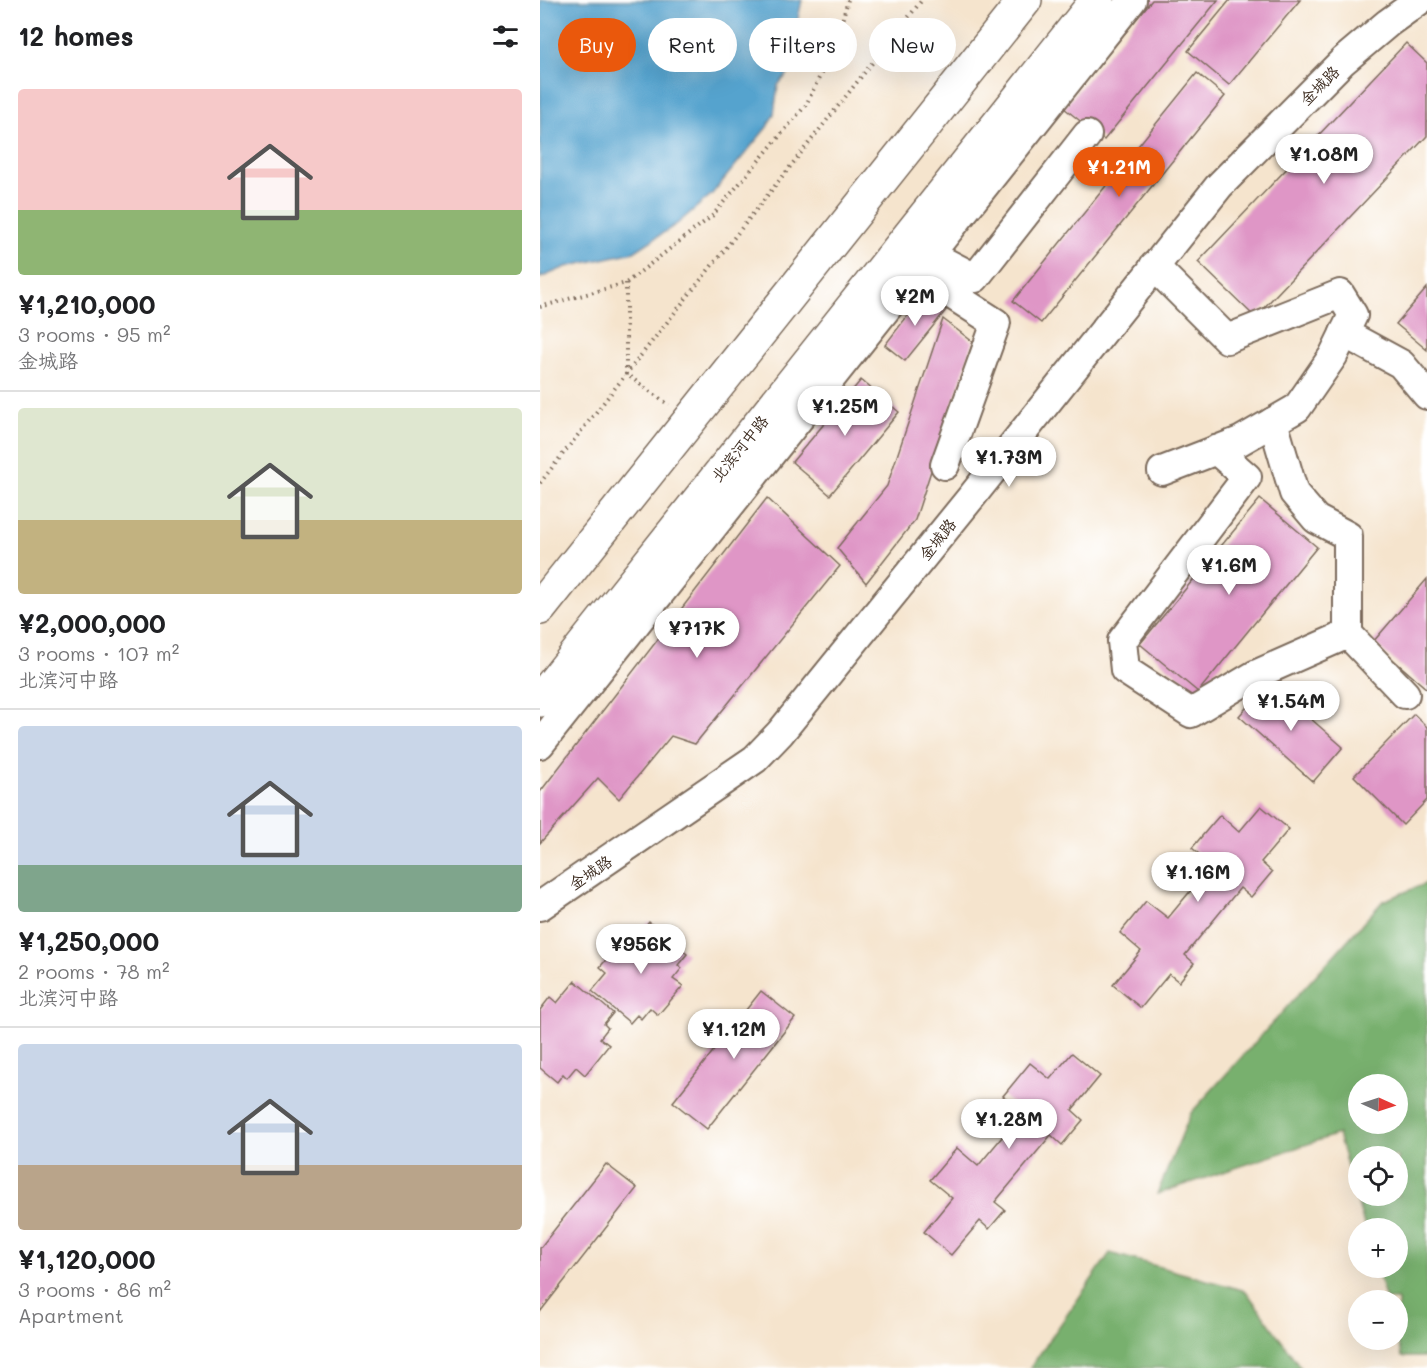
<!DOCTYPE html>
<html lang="en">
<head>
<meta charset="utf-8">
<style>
  :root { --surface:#fff; --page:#f2f2f2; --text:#202124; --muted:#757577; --line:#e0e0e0; --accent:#ea580c }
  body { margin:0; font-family:Mali,"LXGW WenKai TC",sans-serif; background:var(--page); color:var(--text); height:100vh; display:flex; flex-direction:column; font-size:22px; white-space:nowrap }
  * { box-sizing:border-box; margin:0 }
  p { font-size:20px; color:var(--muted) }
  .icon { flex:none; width:33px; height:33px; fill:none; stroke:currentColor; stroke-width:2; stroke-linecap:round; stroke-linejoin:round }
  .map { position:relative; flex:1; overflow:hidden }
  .sheet { display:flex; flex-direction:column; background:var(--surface); width:540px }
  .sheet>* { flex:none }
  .top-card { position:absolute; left:18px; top:18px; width:570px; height:54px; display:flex; gap:12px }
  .needle { width:39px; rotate:93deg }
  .controls { position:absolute; left:808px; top:1074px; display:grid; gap:12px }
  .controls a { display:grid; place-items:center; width:60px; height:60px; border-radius:50%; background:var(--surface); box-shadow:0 6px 24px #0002; font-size:30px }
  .price { position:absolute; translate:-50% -51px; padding:0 14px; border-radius:21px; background:#fff; color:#222; font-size:20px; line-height:39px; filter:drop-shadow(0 2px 3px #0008) }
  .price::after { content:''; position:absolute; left:50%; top:36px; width:18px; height:14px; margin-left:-9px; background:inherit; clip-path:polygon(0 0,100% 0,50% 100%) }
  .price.selected { background:var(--accent); color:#fff }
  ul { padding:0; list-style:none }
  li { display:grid; align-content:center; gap:12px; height:318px; padding:0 18px }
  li+li { border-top:2px solid var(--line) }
  li span { display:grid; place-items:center; height:186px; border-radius:6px; color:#555 }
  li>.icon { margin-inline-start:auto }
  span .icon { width:108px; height:108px; fill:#fffc; stroke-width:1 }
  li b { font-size:26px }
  h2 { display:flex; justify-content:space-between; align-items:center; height:72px; padding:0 18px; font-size:26px }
  .pill { padding:0 21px; border-radius:27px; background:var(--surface); box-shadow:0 6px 24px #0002; font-size:21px; line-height:54px }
  .pill.selected { background:var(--accent); color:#fff }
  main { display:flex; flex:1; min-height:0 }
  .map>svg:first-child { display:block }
  .forest { fill:#78b06e; stroke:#5a6d46; stroke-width:1.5; fill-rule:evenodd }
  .water { fill:#55a3ce; stroke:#486676; stroke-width:1.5 }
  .building { fill:#df96c6 }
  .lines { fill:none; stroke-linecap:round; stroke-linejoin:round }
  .minor-casing { stroke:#7c6b5b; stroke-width:32 }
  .major-casing { stroke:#7c6b5b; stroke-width:36 }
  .path { stroke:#7c6b5b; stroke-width:4; stroke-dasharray:1.5 4.5; stroke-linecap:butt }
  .minor { stroke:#fff; stroke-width:28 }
  .major { stroke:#fff; stroke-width:33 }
  .labels { text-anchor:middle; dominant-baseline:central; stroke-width:4.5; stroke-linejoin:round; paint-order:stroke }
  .street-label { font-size:16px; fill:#3b2a1e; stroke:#fff }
</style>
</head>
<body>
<main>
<section class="sheet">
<h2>12 homes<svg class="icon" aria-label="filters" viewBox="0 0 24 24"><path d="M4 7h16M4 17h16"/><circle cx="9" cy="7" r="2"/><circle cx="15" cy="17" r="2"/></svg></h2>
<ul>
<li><span style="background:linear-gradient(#f6c9c9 65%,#8fb573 0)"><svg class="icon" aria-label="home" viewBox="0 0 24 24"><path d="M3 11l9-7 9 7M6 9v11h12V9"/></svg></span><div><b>¥1,210,000</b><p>3 rooms · 95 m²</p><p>金城路</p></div></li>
<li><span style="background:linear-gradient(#dfe7d0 60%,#c2b280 0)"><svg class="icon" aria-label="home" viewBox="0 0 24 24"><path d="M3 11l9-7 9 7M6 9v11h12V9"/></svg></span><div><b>¥2,000,000</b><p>3 rooms · 107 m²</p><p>北滨河中路</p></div></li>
<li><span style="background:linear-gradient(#c9d6e8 75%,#7fa58c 0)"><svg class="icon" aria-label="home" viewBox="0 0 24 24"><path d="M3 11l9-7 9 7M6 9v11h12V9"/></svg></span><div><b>¥1,250,000</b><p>2 rooms · 78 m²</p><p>北滨河中路</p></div></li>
<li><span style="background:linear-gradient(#c9d6e8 65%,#b9a48a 0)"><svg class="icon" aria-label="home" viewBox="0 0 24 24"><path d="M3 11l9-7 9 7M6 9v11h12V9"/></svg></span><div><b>¥1,120,000</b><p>3 rooms · 86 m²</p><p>Apartment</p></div></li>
</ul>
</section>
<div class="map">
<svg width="887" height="1368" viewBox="0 0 887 1368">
  <rect width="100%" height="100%" fill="#fff"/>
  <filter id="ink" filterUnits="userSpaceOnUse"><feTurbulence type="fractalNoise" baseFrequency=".0167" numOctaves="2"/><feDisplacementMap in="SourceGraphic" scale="12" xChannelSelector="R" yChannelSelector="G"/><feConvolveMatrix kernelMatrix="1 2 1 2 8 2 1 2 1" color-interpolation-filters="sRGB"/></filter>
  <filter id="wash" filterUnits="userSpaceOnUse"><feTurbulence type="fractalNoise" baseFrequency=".008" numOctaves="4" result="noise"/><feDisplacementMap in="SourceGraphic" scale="24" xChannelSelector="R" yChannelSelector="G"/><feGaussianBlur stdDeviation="1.35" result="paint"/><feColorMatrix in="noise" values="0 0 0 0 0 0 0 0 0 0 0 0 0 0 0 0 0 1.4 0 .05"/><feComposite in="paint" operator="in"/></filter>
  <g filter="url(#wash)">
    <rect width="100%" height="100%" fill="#f5e4cd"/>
    <g class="forest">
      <path d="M887,883V1357H862L857,1340L858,1300H846L836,1268H858V1228H825L798,1134L617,1194L651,1113L843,901ZM819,1084H858V1124H819ZM819,1156H858V1196H819Z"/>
      <polygon points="570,1253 706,1291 761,1368 490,1368"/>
    </g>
    <polygon class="water" points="0,0 262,0 257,23 253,68 238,85 234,114 227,127 172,194 137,224 94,252 26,267 0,278"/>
    <g id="blocks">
      <g class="building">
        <polygon points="612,0 678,0 564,140 524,108"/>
        <polygon points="690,0 760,0 689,85 648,51"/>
        <polygon points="866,43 887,63 887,136 715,317 658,262"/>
        <polygon points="657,73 685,96 501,323 473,301"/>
        <polygon points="887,288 887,350 856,324"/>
        <polygon points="385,293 406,310 365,361 345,345"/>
        <polygon points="403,319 433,342 375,520 326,583 297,548 347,486"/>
        <polygon points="321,380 359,412 290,495 252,462"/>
        <polygon points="227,498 300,566 155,744 131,736 79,799 58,778 0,843 0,792"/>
        <polygon points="720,499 777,547 658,692 600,644"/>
        <polygon points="887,579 887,689 833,642"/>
        <polygon points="729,682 803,747 773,782 699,716"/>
        <polygon points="874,714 887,727 887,800 863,825 814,776"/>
        <polygon points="721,806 749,829 721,862 732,872 711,897 700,888 645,955 654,963 639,982 629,974 601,1008 573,985 601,951 580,933 606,901 628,918 672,865 652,848 673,823 680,815 699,832"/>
        <polygon points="109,922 147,954 138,965 142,968 133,979 143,986 118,1015 110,1008 101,1019 97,1015 90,1023 52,991 67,973 60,967 84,938 91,943"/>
        <polygon points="35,981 73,1013 64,1024 68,1028 60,1038 69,1045 45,1075 36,1067 27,1078 23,1074 17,1082 0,1068 0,1010 10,997 17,1003"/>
        <polygon points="221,991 255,1018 167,1129 133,1102"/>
        <polygon points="532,1053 560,1076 532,1110 543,1120 522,1145 511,1135 455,1202 465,1210 449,1229 440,1221 411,1255 384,1232 412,1198 390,1180 417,1148 438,1166 483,1112 463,1096 490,1063 510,1079"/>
        <polygon points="66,1164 97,1188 0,1312 0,1248"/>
      </g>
    </g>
  </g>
  <g filter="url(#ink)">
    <use href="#blocks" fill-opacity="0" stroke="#7c6b5b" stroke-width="1.5"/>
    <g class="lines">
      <g class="minor-casing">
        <g id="minor">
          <polyline points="389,254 435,278 547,135"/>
          <polyline points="614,266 687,339 800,294 813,315 793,356 757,408 700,441 622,471"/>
          <polyline points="375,271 456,323 405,465"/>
          <polyline points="804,333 861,364 887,395"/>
          <polyline points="733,422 754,493 776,519 808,536 808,634"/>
          <polyline points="676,450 707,477 582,641 585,670 651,713 715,675 808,634 865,694"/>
          <polyline points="0,744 592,0"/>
          <polyline points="0,906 215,759 240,733 433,495 679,186 803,61 848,23 880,0"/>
        </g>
      </g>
      <g class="major-casing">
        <g id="major">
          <polyline points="0,608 485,0"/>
          <polyline points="0,700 557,0"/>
        </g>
      </g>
      <g class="path">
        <polyline points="86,283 86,374 129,405"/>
        <polyline points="0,307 86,283 172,216 266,105 295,45 308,0"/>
        <polyline points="0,483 382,0"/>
      </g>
      <use href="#minor" class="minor"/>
      <use href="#major" class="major"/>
    </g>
  </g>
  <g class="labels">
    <g class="street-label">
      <text transform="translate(779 85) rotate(-45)">金城路</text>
      <text transform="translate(199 448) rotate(-51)">北滨河中路</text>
      <text transform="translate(397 539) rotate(-51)">金城路</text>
      <text transform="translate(50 872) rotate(-34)">金城路</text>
    </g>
  </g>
</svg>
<div class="controls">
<a><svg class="needle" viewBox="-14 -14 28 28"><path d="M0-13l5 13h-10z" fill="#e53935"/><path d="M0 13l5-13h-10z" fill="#757577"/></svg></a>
<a><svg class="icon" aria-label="locate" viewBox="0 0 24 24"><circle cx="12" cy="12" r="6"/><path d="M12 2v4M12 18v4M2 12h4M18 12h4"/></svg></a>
<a>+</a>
<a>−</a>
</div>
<b class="price" style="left:784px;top:185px">¥1.08M</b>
<b class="price selected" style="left:579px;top:198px">¥1.21M</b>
<b class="price" style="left:375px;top:327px">¥2M</b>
<b class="price" style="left:305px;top:437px">¥1.25M</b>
<b class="price" style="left:469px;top:488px">¥1.73M</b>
<b class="price" style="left:689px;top:596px">¥1.6M</b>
<b class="price" style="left:157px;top:659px">¥717K</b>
<b class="price" style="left:751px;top:732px">¥1.54M</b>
<b class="price" style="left:658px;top:903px">¥1.16M</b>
<b class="price" style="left:101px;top:975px">¥956K</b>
<b class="price" style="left:194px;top:1060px">¥1.12M</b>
<b class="price" style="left:469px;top:1150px">¥1.28M</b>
<div class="top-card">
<a class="pill selected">Buy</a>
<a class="pill">Rent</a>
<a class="pill">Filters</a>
<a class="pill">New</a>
</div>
</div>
</main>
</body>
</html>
